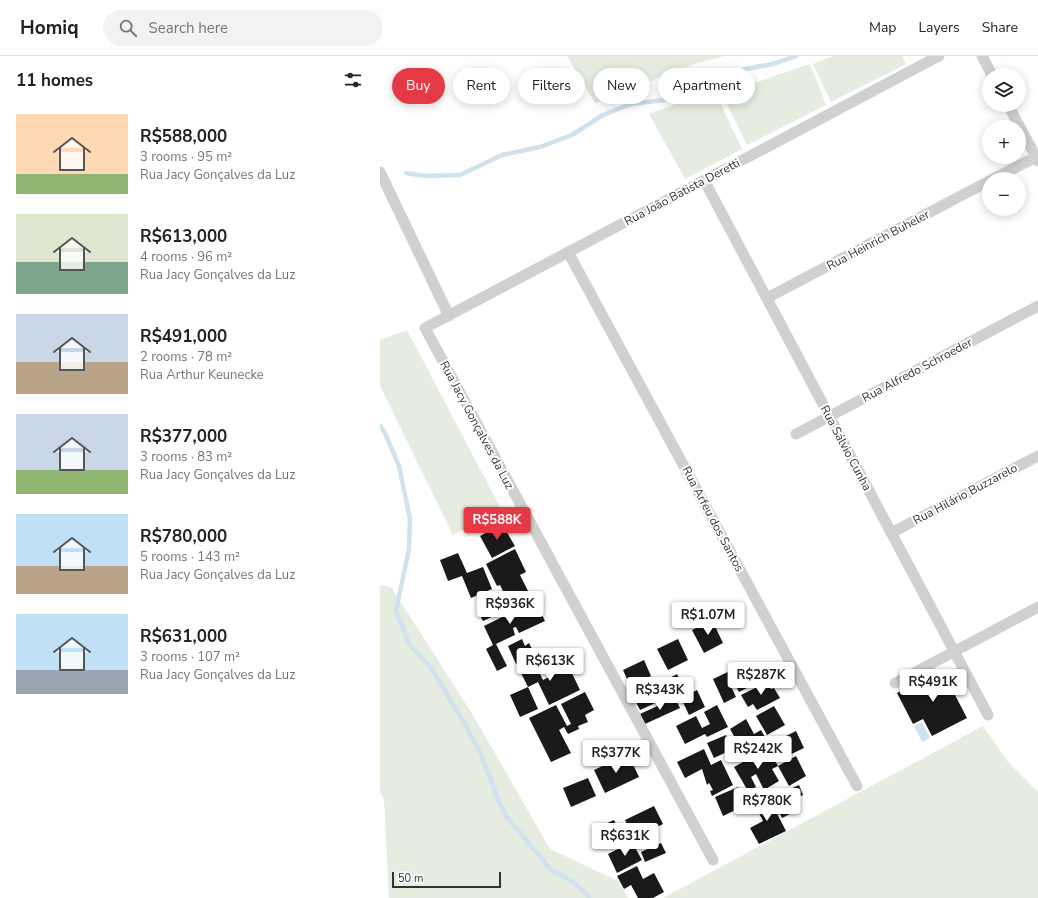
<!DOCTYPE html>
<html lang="en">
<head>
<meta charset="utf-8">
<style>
  :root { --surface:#fff; --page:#f2f2f2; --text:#222; --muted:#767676; --line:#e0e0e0; --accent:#e63946 }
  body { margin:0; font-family:"Nunito Sans",sans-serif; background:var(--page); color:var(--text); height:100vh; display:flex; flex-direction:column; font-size:15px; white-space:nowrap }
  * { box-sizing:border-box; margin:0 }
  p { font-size:13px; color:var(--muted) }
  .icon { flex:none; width:22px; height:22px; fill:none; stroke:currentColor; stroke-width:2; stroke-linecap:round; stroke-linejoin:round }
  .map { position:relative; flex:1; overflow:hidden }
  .panel { display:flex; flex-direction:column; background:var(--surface); width:380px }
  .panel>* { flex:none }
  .banner { position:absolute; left:12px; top:12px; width:380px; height:36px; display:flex; gap:8px }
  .tools { position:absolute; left:602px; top:12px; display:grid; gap:8px }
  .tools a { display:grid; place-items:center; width:44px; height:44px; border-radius:50%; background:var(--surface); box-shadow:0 2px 10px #0003; font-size:20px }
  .scale { position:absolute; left:12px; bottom:10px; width:109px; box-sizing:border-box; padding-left:4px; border:2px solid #333; border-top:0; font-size:11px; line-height:14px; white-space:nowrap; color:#333; -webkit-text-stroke:3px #fff; paint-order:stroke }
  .price { position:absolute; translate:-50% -34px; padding:0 9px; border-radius:4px; background:#fff; color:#222; font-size:13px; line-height:26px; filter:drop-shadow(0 1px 2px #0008) }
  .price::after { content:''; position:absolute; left:50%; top:24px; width:12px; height:9px; margin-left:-6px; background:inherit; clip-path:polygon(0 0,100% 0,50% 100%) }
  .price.current { background:var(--accent); color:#fff }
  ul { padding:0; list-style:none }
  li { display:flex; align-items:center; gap:12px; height:100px; padding:0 16px }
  li span { display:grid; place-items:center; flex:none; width:112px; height:80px; border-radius:0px; color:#555 }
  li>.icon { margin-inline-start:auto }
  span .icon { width:48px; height:48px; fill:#fffc; stroke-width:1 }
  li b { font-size:17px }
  h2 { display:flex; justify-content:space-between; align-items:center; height:48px; padding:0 16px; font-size:17px }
  .chip { padding:0 14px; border-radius:18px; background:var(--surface); box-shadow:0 2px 10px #0003; font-size:14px; line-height:36px }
  .chip.current { background:var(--accent); color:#fff }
  header { display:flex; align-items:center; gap:24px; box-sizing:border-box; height:56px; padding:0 20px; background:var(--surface); border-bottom:1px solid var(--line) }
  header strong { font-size:19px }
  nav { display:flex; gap:22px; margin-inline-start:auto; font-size:14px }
  .search { width:280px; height:36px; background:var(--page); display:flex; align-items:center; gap:10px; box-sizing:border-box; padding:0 14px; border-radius:22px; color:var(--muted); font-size:15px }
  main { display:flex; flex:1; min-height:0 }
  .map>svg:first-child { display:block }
  .green { fill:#e6ecdf }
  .water { fill:#cfe2ee }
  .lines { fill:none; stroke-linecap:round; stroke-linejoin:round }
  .stream { stroke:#cfe2ee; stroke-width:4.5 }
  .building { fill:#1a1a1a }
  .minor { stroke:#d0d0d0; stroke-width:11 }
  .labels { text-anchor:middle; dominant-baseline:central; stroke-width:4; stroke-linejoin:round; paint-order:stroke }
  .street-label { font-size:12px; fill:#333; stroke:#fff }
</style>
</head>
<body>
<header>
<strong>Homiq</strong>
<div class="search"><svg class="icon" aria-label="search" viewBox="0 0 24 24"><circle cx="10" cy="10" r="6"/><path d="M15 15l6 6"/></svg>Search here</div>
<nav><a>Map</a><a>Layers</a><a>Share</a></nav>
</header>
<main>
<section class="panel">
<h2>11 homes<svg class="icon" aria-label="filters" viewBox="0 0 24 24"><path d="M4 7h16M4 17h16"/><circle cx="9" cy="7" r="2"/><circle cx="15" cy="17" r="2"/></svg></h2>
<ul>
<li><span style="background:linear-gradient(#ffd9b3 75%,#8fb573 0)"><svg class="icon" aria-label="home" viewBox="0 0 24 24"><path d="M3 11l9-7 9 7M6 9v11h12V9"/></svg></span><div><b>R$588,000</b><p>3 rooms · 95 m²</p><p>Rua Jacy Gonçalves da Luz</p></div></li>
<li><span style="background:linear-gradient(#dfe7d0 60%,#7fa58c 0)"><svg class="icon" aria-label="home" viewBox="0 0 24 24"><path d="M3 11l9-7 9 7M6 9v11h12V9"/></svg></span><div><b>R$613,000</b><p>4 rooms · 96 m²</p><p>Rua Jacy Gonçalves da Luz</p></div></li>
<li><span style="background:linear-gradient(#c9d6e8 60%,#b9a48a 0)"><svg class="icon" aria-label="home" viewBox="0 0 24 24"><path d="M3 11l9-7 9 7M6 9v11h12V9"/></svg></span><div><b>R$491,000</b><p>2 rooms · 78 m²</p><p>Rua Arthur Keunecke</p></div></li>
<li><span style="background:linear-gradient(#c9d6e8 70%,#8fb573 0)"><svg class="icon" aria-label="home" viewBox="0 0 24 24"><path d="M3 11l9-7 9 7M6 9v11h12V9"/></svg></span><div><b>R$377,000</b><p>3 rooms · 83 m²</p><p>Rua Jacy Gonçalves da Luz</p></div></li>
<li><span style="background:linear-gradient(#bfe0f5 65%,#b9a48a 0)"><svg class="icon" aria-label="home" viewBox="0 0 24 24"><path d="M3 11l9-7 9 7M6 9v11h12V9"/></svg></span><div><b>R$780,000</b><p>5 rooms · 143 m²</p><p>Rua Jacy Gonçalves da Luz</p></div></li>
<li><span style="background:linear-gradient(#bfe0f5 70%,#9aa5b1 0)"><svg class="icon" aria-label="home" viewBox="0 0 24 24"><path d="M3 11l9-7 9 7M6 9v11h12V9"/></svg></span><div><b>R$631,000</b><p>3 rooms · 107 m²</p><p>Rua Jacy Gonçalves da Luz</p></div></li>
</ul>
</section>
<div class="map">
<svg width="658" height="842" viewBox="0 0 658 842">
  <rect width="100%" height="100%" fill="#fff"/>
  <g class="green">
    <polygon points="187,0 345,0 314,8 215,47"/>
    <polygon points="453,0 522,0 526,8 451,46 433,8"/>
    <polygon points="430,8 446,49 367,89 342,38"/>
    <polygon points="334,34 362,93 305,123 269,58"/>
    <polygon points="27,274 121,453 73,479 0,330 0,284"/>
    <polygon points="0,529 11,531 93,659 170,793 238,825 248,842 9,842 4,744 0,735"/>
    <polygon points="603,670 628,706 658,736 658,842 283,842"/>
  </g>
  <polygon class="water" points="542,666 550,682 542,686 534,670"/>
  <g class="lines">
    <g class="stream">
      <polyline points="26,117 46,120 80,119 122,99 160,91 192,79 223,59 251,48 284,44 365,13 393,8 416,0"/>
      <polyline points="0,370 5,377 19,410 30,463 29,493 16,555 29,588 51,612 87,672 101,699 119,746 127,761 172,815 190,824 207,838 209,842"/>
    </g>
  </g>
  <g class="building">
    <polygon points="122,468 135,490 112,502 100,480"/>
    <polygon points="135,493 146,516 140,519 149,537 129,547 120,529 117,530 106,508"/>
    <polygon points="78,497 87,517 103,511 112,533 91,542 82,520 68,525 60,504"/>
    <polygon points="152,539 165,565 139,577 136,571 133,572 135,579 116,588 127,610 117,615 106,593 113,589 104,570 122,561 120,557 103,565 98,556 116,548 119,554"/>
    <polygon points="332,564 343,587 324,597 312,574"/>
    <polygon points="142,583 145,590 149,587 155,599 136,608 128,590"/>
    <polygon points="298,583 308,604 288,614 277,593"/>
    <polygon points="152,602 163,624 189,611 200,634 169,649 158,626 148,631 137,609"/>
    <polygon points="264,604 271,620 250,630 243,614"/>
    <polygon points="369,606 379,626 359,636 352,623 348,624 356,641 344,647 333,623"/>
    <polygon points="562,614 587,662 552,680 543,663 533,668 517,637"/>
    <polygon points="297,618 304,633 293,638 286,624"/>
    <polygon points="283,622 291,640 260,654 251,637"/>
    <polygon points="387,626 391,633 394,632 400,642 377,654 373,648 368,651 361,639"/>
    <polygon points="148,631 158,653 140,661 130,639"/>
    <polygon points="317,634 325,651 309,659 301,642"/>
    <polygon points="205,636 214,654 205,659 208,666 198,670 199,673 188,678 184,671 179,674 191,697 171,706 149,662 176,649 187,670 191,668 181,648"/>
    <polygon points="295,642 300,652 265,668 260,658"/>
    <polygon points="337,649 348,671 327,681 325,678 305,688 296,670 316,660 322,672 330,668 324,656"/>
    <polygon points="394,650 405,669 387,679 376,660"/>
    <polygon points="366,663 374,678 381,674 385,681 362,694 350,673"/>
    <polygon points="416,675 424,692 401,703 397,694 394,696 390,688"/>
    <polygon points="346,679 353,693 334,702 327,687"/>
    <polygon points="388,692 398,710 392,713 399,725 384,734 376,718 371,721 376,731 368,735 354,711"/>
    <polygon points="324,693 331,709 341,704 353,729 332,740 330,735 333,734 329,727 327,729 322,713 305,722 297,706"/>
    <polygon points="248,698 259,721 225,737 214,714"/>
    <polygon points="416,700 426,720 409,730 398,710"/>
    <polygon points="208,722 216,740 191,751 183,732"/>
    <polygon points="419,729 423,739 415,742 414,739 408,742 414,756 402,762 392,741"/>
    <polygon points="358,731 366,749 343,760 335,741"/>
    <polygon points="388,740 406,775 379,788 370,772 383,765 374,747"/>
    <polygon points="274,750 283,768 254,783 245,764"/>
    <polygon points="234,764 243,783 225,791 216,772"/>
    <polygon points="252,786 262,804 237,817 228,798"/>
    <polygon points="281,787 286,797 265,806 261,796"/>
    <polygon points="257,810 263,823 274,817 284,836 273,842 258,842 251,829 244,833 237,820"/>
  </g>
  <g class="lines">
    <g class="minor">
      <polyline points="602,0 612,19"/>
      <polyline points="628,49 658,105"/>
      <polyline points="0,116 69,260"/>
      <polyline points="613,123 656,101"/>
      <polyline points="324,124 608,659"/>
      <polyline points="188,196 477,730"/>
      <polyline points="387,242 609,125"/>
      <polyline points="416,378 658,250"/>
      <polyline points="511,477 658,400"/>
      <polyline points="515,627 658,551"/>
      <polyline points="333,804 45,272 559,0"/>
    </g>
  </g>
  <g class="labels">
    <g class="street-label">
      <text transform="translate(302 136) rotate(-28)">Rua João Batista Deretti</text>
      <text transform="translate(498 184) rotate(-28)">Rua Heinrich Buheler</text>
      <text transform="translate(537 314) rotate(-28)">Rua Alfredo Schroeder</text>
      <text transform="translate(97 369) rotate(62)">Rua Jacy Gonçalves da Luz</text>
      <text transform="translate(466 392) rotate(62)">Rua Sálvio Cunha</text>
      <text transform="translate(585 438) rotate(-28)">Rua Hilário Buzzarelo</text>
      <text transform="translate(333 463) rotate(62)">Rua Arfeu dos Santos</text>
    </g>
  </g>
</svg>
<div class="tools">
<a><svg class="icon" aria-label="layers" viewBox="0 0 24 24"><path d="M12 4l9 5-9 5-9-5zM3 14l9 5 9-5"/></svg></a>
<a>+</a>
<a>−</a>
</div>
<div class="scale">50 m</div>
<b class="price current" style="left:117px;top:485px">R$588K</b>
<b class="price" style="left:130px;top:569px">R$936K</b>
<b class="price" style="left:328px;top:580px">R$1.07M</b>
<b class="price" style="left:170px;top:626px">R$613K</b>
<b class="price" style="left:381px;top:640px">R$287K</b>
<b class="price" style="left:553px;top:647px">R$491K</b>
<b class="price" style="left:280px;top:655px">R$343K</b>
<b class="price" style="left:378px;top:714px">R$242K</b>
<b class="price" style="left:236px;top:718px">R$377K</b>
<b class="price" style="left:387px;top:766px">R$780K</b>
<b class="price" style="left:245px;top:801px">R$631K</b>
<div class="banner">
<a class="chip current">Buy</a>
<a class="chip">Rent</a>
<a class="chip">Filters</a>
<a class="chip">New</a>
<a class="chip">Apartment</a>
</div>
</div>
</main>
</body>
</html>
